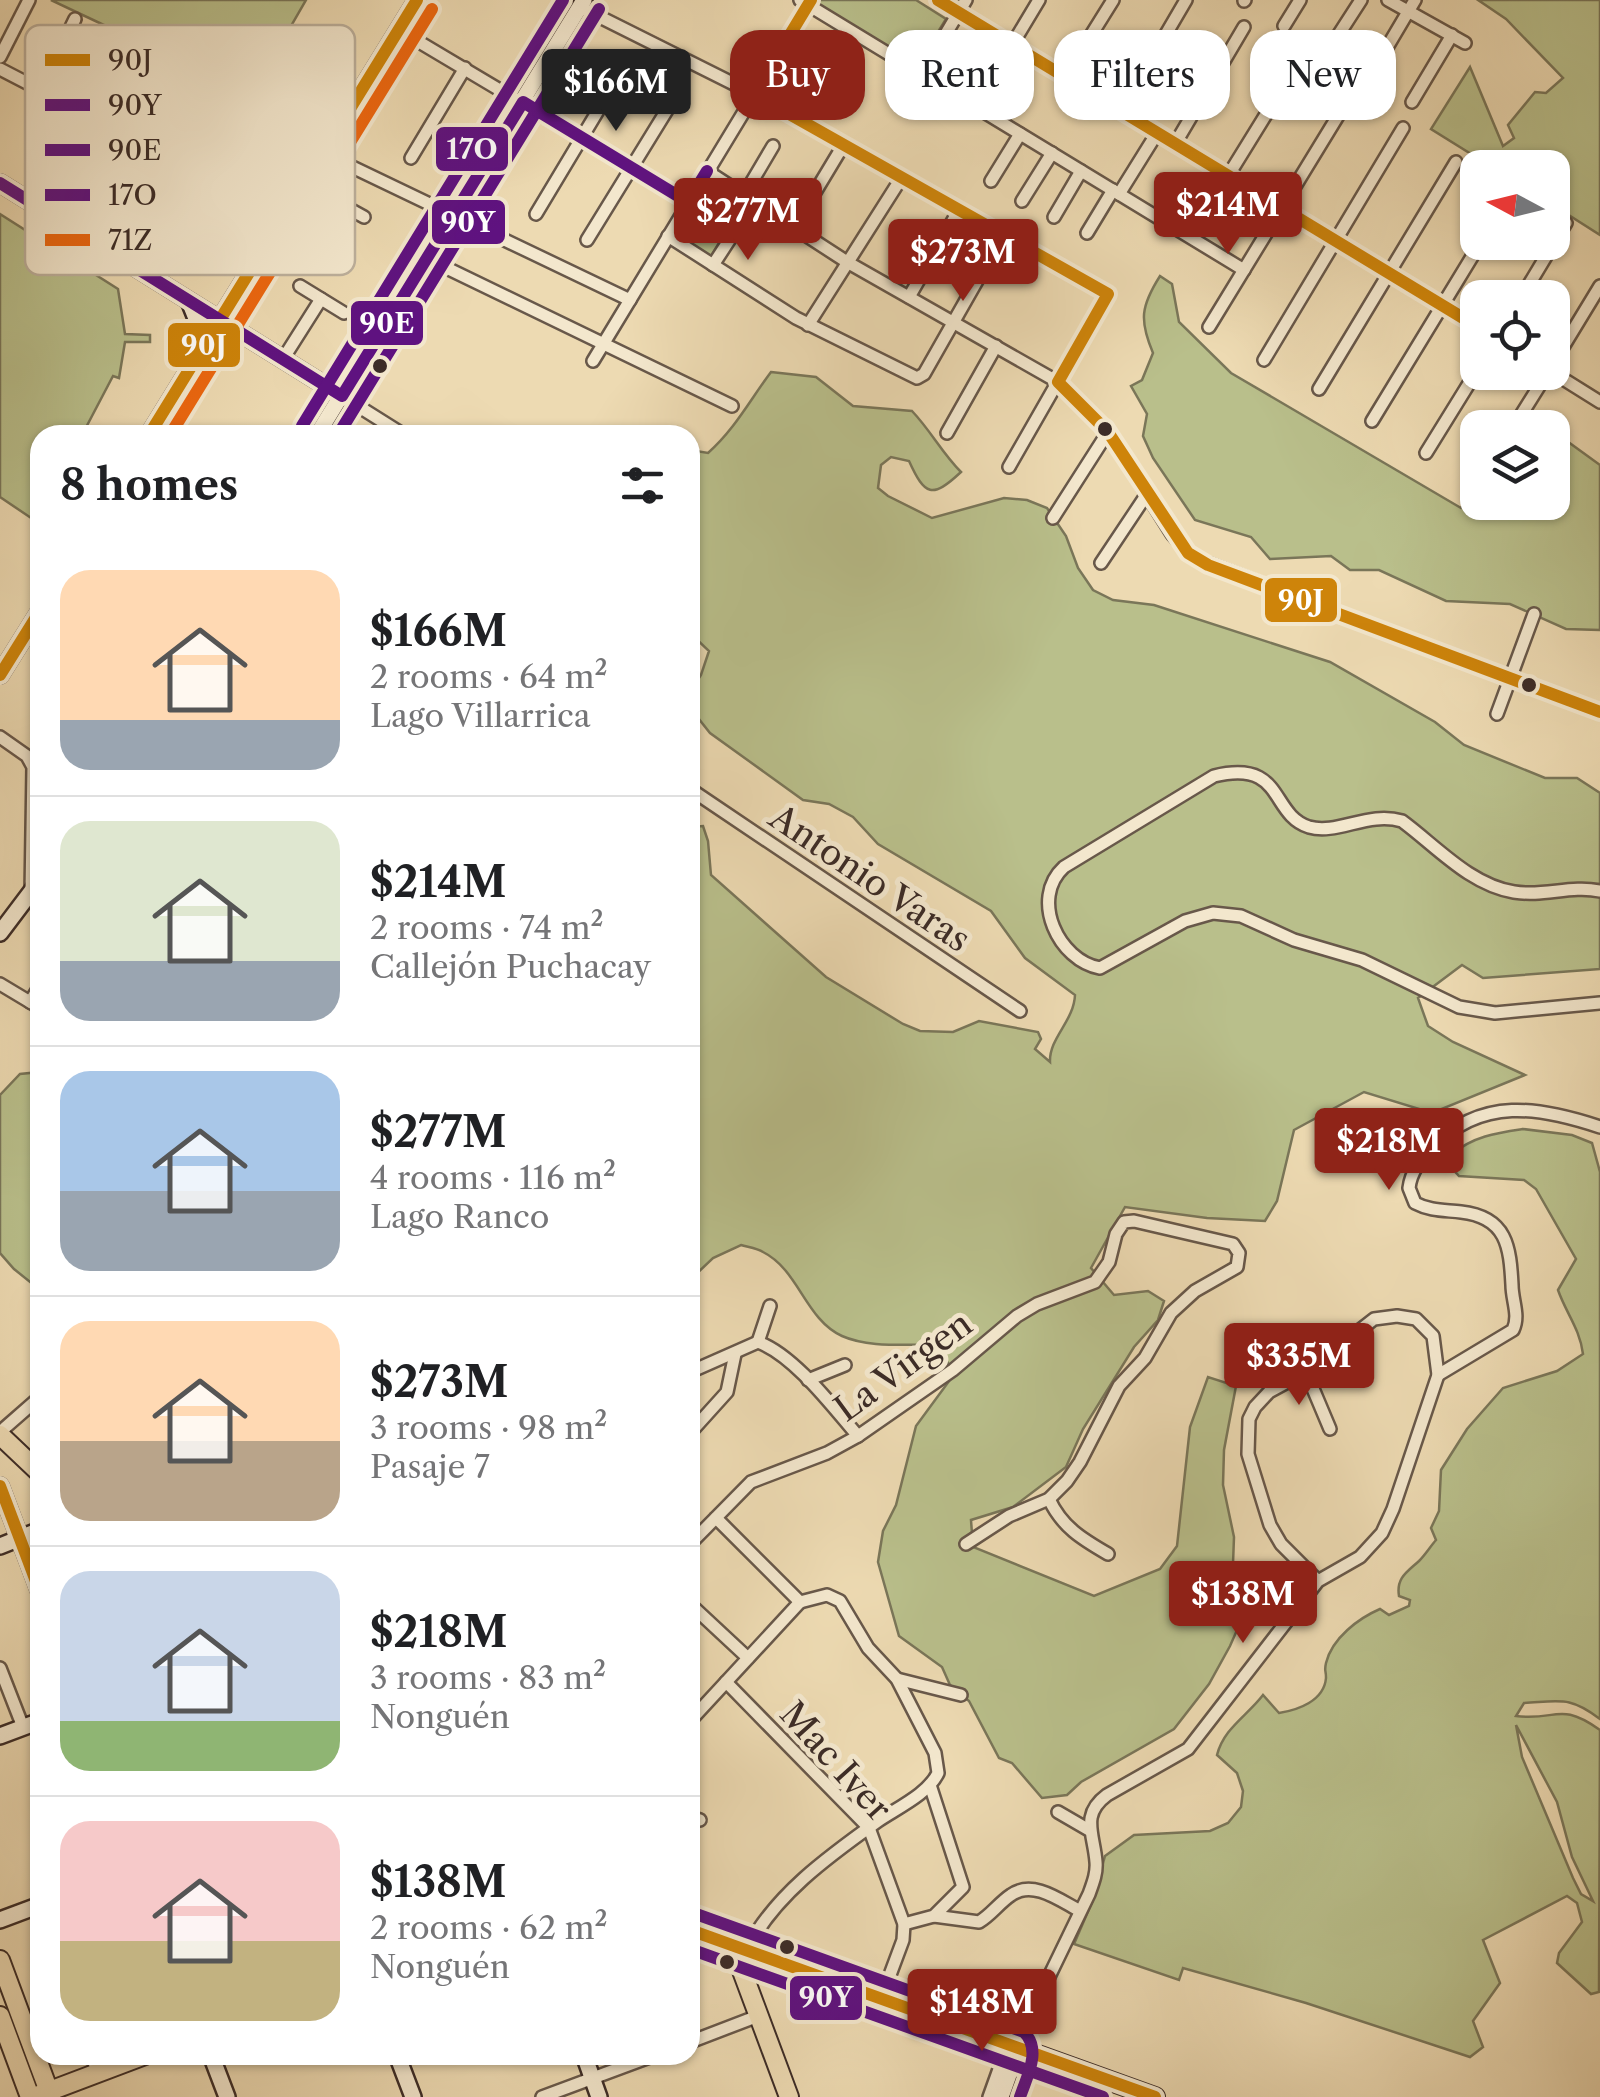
<!DOCTYPE html>
<html lang="en">
<head>
<meta charset="utf-8">
<style>
  :root { --surface:#fff; --page:#f2f2f2; --text:#202124; --muted:#757577; --line:#e0e0e0; --accent:#8f2418 }
  body { margin:0; font-family:"Libre Caslon Text",serif; background:var(--page); color:var(--text); height:100vh; display:flex; flex-direction:column; font-size:38px; white-space:nowrap }
  * { box-sizing:border-box; margin:0 }
  p { font-size:32px; color:var(--muted) }
  .icon { flex:none; width:55px; height:55px; fill:none; stroke:currentColor; stroke-width:2; stroke-linecap:round; stroke-linejoin:round }
  .map { position:relative; flex:1; overflow:hidden }
  .details { position:absolute; left:30px; top:425px; width:670px; height:1640px; display:flex; flex-direction:column; background:var(--surface); border-radius:30px; box-shadow:0 2px 8px #0004 }
  .details>* { flex:none }
  .top-card { position:absolute; left:730px; top:30px; width:720px; height:90px; display:flex; gap:20px }
  .needle { width:65px; rotate:277deg }
  .fabs { position:absolute; left:1460px; top:150px; display:grid; gap:20px }
  .fabs a { display:grid; place-items:center; width:110px; height:110px; border-radius:20px; background:var(--surface); box-shadow:0 2px 8px #0004; font-size:50px }
  .price { position:absolute; translate:-50% -85px; padding:0 22px; border-radius:10px; background:var(--accent); color:#fff; font-size:32px; line-height:65px; filter:drop-shadow(0 2px 5px #0008) }
  .price::after { content:''; position:absolute; left:50%; top:60px; width:30px; height:22px; margin-left:-15px; background:inherit; clip-path:polygon(0 0,100% 0,50% 100%) }
  .price.selected { background:#222; color:#fff }
  ul { padding:0; list-style:none }
  li { display:flex; align-items:center; gap:30px; height:250px; padding:0 30px }
  li+li { border-top:2px solid var(--line) }
  li span { display:grid; place-items:center; flex:none; width:280px; height:200px; border-radius:30px; color:#555 }
  li>.icon { margin-inline-start:auto }
  span .icon { width:120px; height:120px; fill:#fffc; stroke-width:1 }
  li b { font-size:42px }
  h2 { display:flex; justify-content:space-between; align-items:center; height:120px; padding:0 30px; font-size:42px }
  .chip { padding:0 35px; border-radius:30px; background:var(--surface); box-shadow:0 2px 8px #0004; font-size:35px; line-height:90px }
  .chip.selected { background:var(--accent); color:#fff }
  .map>svg:first-child { display:block }
  .green { fill:#b9bf8b; stroke:#7a7659; stroke-width:2.5; fill-rule:evenodd }
  .lines { fill:none; stroke-linecap:round; stroke-linejoin:round }
  .street-casing { stroke:#68584a; stroke-width:16 }
  .secondary-casing { stroke:#3c2c27; stroke-width:20 }
  .primary-casing { stroke:#3c2c27; stroke-width:22 }
  .street { stroke:#f3e7cd; stroke-width:11 }
  .secondary { stroke:#f3e7cd; stroke-width:15 }
  .primary { stroke:#eddab2; stroke-width:18 }
  .bus-1-casing { stroke:#f3e7cd; stroke-width:20 }
  .bus-2-casing { stroke:#f3e7cd; stroke-width:20 }
  .bus-3-casing { stroke:#f3e7cd; stroke-width:20 }
  .bus-4-casing { stroke:#f3e7cd; stroke-width:20 }
  .bus-5-casing { stroke:#f3e7cd; stroke-width:20 }
  .bus-1 { stroke:#ce840a; stroke-width:12 }
  .bus-2 { stroke:#5f1280; stroke-width:12 }
  .bus-3 { stroke:#5f1280; stroke-width:12 }
  .bus-4 { stroke:#5f1280; stroke-width:12 }
  .bus-5 { stroke:#ec6710; stroke-width:12 }
  .bus-dot { fill:#3c2c27; stroke:#f3e7cd; stroke-width:4 }
  .labels { text-anchor:middle; dominant-baseline:central; stroke-width:10; stroke-linejoin:round; paint-order:stroke }
  .street-label { font-size:35px; fill:#3c2c27; stroke:#f3e7cd }
  .key { fill:#f3e7cd; stroke:#bcaf9b; stroke-width:2.5 }
  .key-label { font-size:28px; fill:#3c2c27 }
  .line-badge { stroke:#f3e7cd; stroke-width:4 }
  .badge-label { font-size:28px; text-anchor:middle; font-weight:bold; fill:#fff }
</style>
</head>
<body>
<div class="map">
<svg width="1600" height="2097" viewBox="0 0 1600 2097">
  <rect width="100%" height="100%" fill="#eddab2"/>
  <filter id="stains"><feTurbulence type="fractalNoise" baseFrequency=".002" numOctaves="4"/><feColorMatrix values="0 0 0 0 .2 0 0 0 0 .09 0 0 0 0 .02 0 0 0 .5 -.17"/></filter>
  <radialGradient id="worn" r=".72"><stop offset=".6" stop-color="#630" stop-opacity="0"/><stop offset="1" stop-color="#630" stop-opacity=".3"/></radialGradient>
  <g class="green">
    <polygon points="51,0 306,0 242,111 116,57 106,26"/>
    <polygon points="819,0 916,0 946,19 917,66 816,5"/>
    <polygon points="1478,0 1600,0 1600,235 1553,205 1552,168 1492,167 1431,129 1470,67 1503,146 1514,138 1508,125 1535,92 1546,93 1563,78 1506,19"/>
    <polygon points="715,197 738,211 710,258 688,241 684,229 701,200"/>
    <polygon points="0,214 118,289 125,334 150,335 150,342 125,342 119,378 113,376 82,435 40,435 40,524 0,497"/>
    <path d="M1160,276L1172,284L1179,322L1231,373L1461,508L1477,492L1478,502H1552L1553,431L1600,465V630L1566,629L1510,604L1446,601L1379,570H1350L1331,556L1270,559L1251,537L1195,520L1153,458L1143,436L1147,414L1131,386L1142,380L1153,353C1139,320 1141,306 1160,276Z"/>
    <path d="M771,372L816,377L853,406L912,411C931,431 942,453 961,472C932,499 925,496 909,461L891,457L881,465L878,488L888,496L932,518L1004,498L1027,500L1047,508L1066,536L1078,568L1093,590L1113,600L1154,605L1330,662L1435,722L1464,745L1545,778H1577L1600,793V969L1483,978L1462,965L1418,998L1428,1026L1453,1042L1525,1075L1432,1113L1364,1092L1294,1130L1277,1201L1265,1221L1207,1218L1125,1207L1091,1268L1114,1295L1148,1291L1164,1301L1158,1320L1134,1347L1083,1429L1066,1467L1013,1507L971,1520L973,1547L1094,1596L1160,1569L1177,1546L1190,1427L1208,1377L1236,1386L1224,1450L1223,1485L1234,1537L1233,1564L1241,1582V1621L1230,1646L1209,1684L1174,1729L1081,1782L1067,1795L1042,1798L1012,1763L999,1758L969,1701L950,1685L942,1667L899,1636L878,1562L883,1531L896,1505L916,1426L955,1373L953,1370L935,1345C905,1344 869,1348 842,1336C805,1319 799,1270 763,1252C757,1248 747,1247 741,1245L713,1258L690,1280V827L703,826L708,841L711,875L826,977L903,1024L920,1031L953,1032L979,1021L1038,1032L1041,1039L1035,1049L1050,1062C1049,1038 1074,1021 1075,995L1025,958L991,911L878,844L853,817L829,804L803,800L710,733L691,709V690L701,675L709,651L690,633V450L708,453C735,429 750,400 771,372Z"/>
    <polygon points="40,1072 40,1290 14,1269 0,1253 0,1095 20,1074"/>
    <path d="M1523,1129L1572,1135L1592,1143L1600,1172V1719C1570,1696 1561,1701 1524,1703L1516,1716C1558,1721 1559,1701 1600,1730L1599,1992L1591,1994L1557,1963L1559,1953L1582,1922L1577,1903L1567,1896L1483,1940L1500,1983L1473,2021L1483,2047L1470,2057L1306,2003L1183,1968L1179,1980L1074,1944L1092,1902L1105,1856L1134,1835L1210,1831L1228,1823L1241,1807L1243,1791L1237,1773L1217,1755C1224,1728 1247,1716 1263,1695L1279,1713C1298,1710 1324,1701 1326,1678C1326,1669 1324,1672 1326,1663C1332,1638 1359,1618 1380,1609L1389,1615L1409,1606L1410,1600L1399,1596C1396,1578 1407,1572 1419,1561C1425,1555 1430,1547 1436,1540L1431,1528L1439,1511L1441,1470L1467,1429L1503,1388L1557,1371L1583,1354C1580,1329 1566,1313 1558,1290L1576,1259L1536,1189L1524,1180L1459,1176L1450,1166L1452,1154C1474,1136 1496,1133 1523,1129ZM1516,1725L1557,1802L1572,1857L1593,1901L1581,1894L1573,1878L1522,1757Z"/>
  </g>
  <g class="lines">
    <g class="street-casing">
      <g id="street">
        <polyline points="800,0 1244,270"/>
        <polyline points="938,0 1478,327"/>
        <polyline points="1388,0 1465,43"/>
        <polyline points="1244,1 1245,0"/>
        <polyline points="580,7 754,94 1108,294 1009,467"/>
        <polyline points="1284,26 1300,0"/>
        <polyline points="399,30 688,202"/>
        <polyline points="66,38 118,64 92,115"/>
        <polyline points="1012,45 1039,0"/>
        <polyline points="1330,48 1361,0"/>
        <polyline points="0,57 29,0"/>
        <polyline points="0,69 284,216"/>
        <polyline points="1373,71 1415,0"/>
        <polyline points="922,74 966,0"/>
        <polyline points="1065,77 1113,0"/>
        <polyline points="41,89 75,19"/>
        <polyline points="1412,102 1452,35"/>
        <polyline points="1121,111 1186,0"/>
        <polyline points="138,138 164,84"/>
        <polyline points="1175,144 1244,27"/>
        <polyline points="323,153 630,300"/>
        <polyline points="411,158 465,68"/>
        <polyline points="182,165 213,103"/>
        <polyline points="707,171 847,262 1058,382 1108,432 1172,534 1194,558 1600,712"/>
        <polyline points="1228,176 1299,61"/>
        <polyline points="991,181 1020,134"/>
        <polyline points="304,184 364,217"/>
        <polyline points="227,188 260,123"/>
        <polyline points="1119,194 1157,133"/>
        <polyline points="744,195 773,146"/>
        <polyline points="1022,201 1052,153"/>
        <polyline points="536,214 623,69"/>
        <polyline points="1054,217 1081,171"/>
        <polyline points="794,227 844,144"/>
        <polyline points="1087,233 1113,190"/>
        <polyline points="668,236 796,318 917,378 924,374 1003,235"/>
        <polyline points="587,240 675,97"/>
        <polyline points="426,258 732,406"/>
        <polyline points="713,265 754,202"/>
        <polyline points="300,286 344,313"/>
        <polyline points="909,297 959,210"/>
        <polyline points="1521,298 1566,223"/>
        <polyline points="808,325 902,177"/>
        <polyline points="1209,327 1355,88"/>
        <polyline points="283,359 321,299"/>
        <polyline points="1264,360 1403,128"/>
        <polyline points="593,361 811,1"/>
        <polyline points="1552,365 1600,286"/>
        <polyline points="1552,372 1600,402"/>
        <polyline points="1319,389 1456,162"/>
        <polyline points="342,396 404,435"/>
        <polyline points="1372,421 1481,242"/>
        <polyline points="155,425 170,435"/>
        <polyline points="1513,428 1548,372"/>
        <polyline points="947,433 996,346"/>
        <polyline points="1426,453 1478,369"/>
        <polyline points="1476,485 1478,482"/>
        <polyline points="1053,518 1108,432"/>
        <polyline points="1101,563 1147,494"/>
        <polyline points="1497,714 1534,614"/>
        <polyline points="0,737 27,756 33,767 31,893"/>
        <polyline points="690,757 692,758"/>
        <polyline points="690,789 1020,1011"/>
        <path d="M1600,891C1571,885 1543,897 1514,892C1470,885 1436,846 1402,821C1368,811 1338,835 1309,827C1269,814 1285,759 1214,776L1064,867C1029,899 1059,961 1100,968L1185,921L1213,913L1241,916L1294,940L1362,960L1459,1007L1495,1013L1600,1003"/>
        <polyline points="0,984 40,1008"/>
        <polyline points="30,1002 40,986"/>
        <polyline points="758,1342 770,1306"/>
        <path d="M690,1372L758,1342C794,1355 833,1407 858,1436"/>
        <polyline points="1306,1372 1330,1429"/>
        <path d="M1438,1375L1513,1330C1520,1315 1512,1301 1512,1285C1510,1247 1507,1217 1461,1212C1445,1210 1430,1211 1415,1203L1409,1188C1411,1171 1421,1160 1432,1148C1481,1096 1540,1107 1600,1127"/>
        <polyline points="808,1380 845,1365"/>
        <polyline points="0,1432 40,1397"/>
        <polyline points="690,1433 727,1392 735,1354"/>
        <path d="M1049,1499C1062,1527 1082,1539 1108,1554"/>
        <polyline points="716,1518 800,1602"/>
        <polyline points="690,1544 751,1482 827,1453 858,1436 953,1370 1017,1316 1037,1304 1095,1282 1109,1262 1116,1234 1124,1222 1134,1221 1233,1244 1239,1253 1237,1267 1195,1291 1171,1313 1145,1358 1119,1386 1080,1462 1067,1481 1049,1499 1009,1516 966,1544"/>
        <polyline points="690,1604 748,1658"/>
        <polyline points="0,1668 23,1727"/>
        <polyline points="897,1679 961,1695"/>
        <polyline points="726,1682 869,1828 904,1924 903,1940 881,1999"/>
        <polyline points="690,1721 800,1602"/>
        <polyline points="1058,1812 1089,1830"/>
        <polyline points="690,1817 700,1820"/>
        <path d="M934,1916L979,1922C991,1915 999,1903 1011,1895C1033,1879 1061,1901 1080,1911"/>
        <polyline points="904,1924 934,1916 963,1887 930,1785"/>
        <path d="M746,1951C773,1896 829,1856 878,1821C897,1808 928,1794 938,1773L935,1753L897,1679L868,1648L840,1601L827,1595L800,1602"/>
        <polyline points="690,2042 758,2016"/>
        <polyline points="91,2055 98,2073"/>
        <polyline points="542,2097 655,2055"/>
        <path d="M989,2097L1003,2058L1015,2047L1089,1894C1093,1883 1097,1873 1096,1862C1094,1834 1080,1815 1107,1795L1188,1749L1318,1581L1360,1557L1382,1533L1393,1509L1438,1375L1433,1336L1416,1319L1397,1316L1374,1319L1306,1372L1269,1392L1255,1407L1249,1419L1248,1454L1270,1525L1281,1544L1318,1581"/>
      </g>
    </g>
    <g class="secondary-casing">
      <g id="secondary">
        <polyline points="0,183 342,396"/>
        <polyline points="189,301 199,326 200,350"/>
        <polyline points="149,435 417,0"/>
        <polyline points="317,435 584,0"/>
        <polyline points="0,675 40,611"/>
        <polyline points="0,933 40,880"/>
        <polyline points="0,1486 40,1592"/>
        <polyline points="0,1546 40,1530"/>
        <polyline points="0,1736 40,1721"/>
        <polyline points="0,1920 40,1905"/>
        <polyline points="211,2055 227,2097"/>
        <polyline points="397,2055 413,2097"/>
        <polyline points="584,2055 599,2097"/>
        <polyline points="1001,2097 1015,2058 1015,2047"/>
      </g>
    </g>
    <g class="primary-casing">
      <g id="primary">
        <polyline points="0,1435 40,1473"/>
        <polyline points="690,1930 1155,2097"/>
        <polyline points="746,1951 742,1971 789,2097"/>
        <polyline points="0,1960 51,2097"/>
        <polyline points="0,2016 30,2097"/>
        <polyline points="34,2097 145,2055"/>
      </g>
    </g>
    <use href="#street" class="street"/>
    <use href="#secondary" class="secondary"/>
    <use href="#primary" class="primary"/>
    <g class="bus-1-casing">
      <g id="bus-1">
        <polyline points="811,0 754,94 1108,294 1058,382 1108,432 1188,553 1208,565 1600,712"/>
        <polyline points="938,0 1478,327"/>
        <polyline points="149,435 417,0"/>
        <polyline points="0,675 40,611"/>
        <polyline points="0,1486 40,1592"/>
        <polyline points="690,1930 1155,2097"/>
      </g>
    </g>
    <g class="bus-2-casing">
      <g id="bus-2">
        <polyline points="338,435 599,9"/>
        <polyline points="690,1949 1103,2097"/>
      </g>
    </g>
    <g class="bus-3-casing">
      <polyline id="bus-3" points="0,183 342,396 523,102 688,202 707,171"/>
    </g>
    <g class="bus-4-casing">
      <g id="bus-4">
        <polyline points="302,426 563,0"/>
        <path d="M696,1914L1024,2032C1042,2050 1027,2076 1020,2097"/>
      </g>
    </g>
    <g class="bus-5-casing">
      <polyline id="bus-5" points="170,435 432,9"/>
    </g>
    <use href="#bus-1" class="bus-1"/>
    <use href="#bus-2" class="bus-2"/>
    <use href="#bus-3" class="bus-3"/>
    <use href="#bus-4" class="bus-4"/>
    <use href="#bus-5" class="bus-5"/>
  </g>
  <g class="bus-dot">
    <circle cx="380" cy="366" r="9"/>
    <circle cx="1105" cy="429" r="9"/>
    <circle cx="1529" cy="685" r="9"/>
    <circle cx="787" cy="1947" r="9"/>
    <circle cx="727" cy="1962" r="9"/>
  </g>
  <g class="labels">
    <g class="street-label">
      <text transform="translate(870 878) rotate(34)">Antonio Varas</text>
      <text transform="translate(903 1366) rotate(-36)">La Virgen</text>
      <text transform="translate(836 1761) rotate(48)">Mac Iver</text>
    </g>
  </g>
  <rect x="25" y="25" width="330" height="250" rx="15" class="key"/>
  <rect x="45" y="54" width="45" height="12" fill="#ce840a"/>
  <rect x="45" y="99" width="45" height="12" fill="#5f1280"/>
  <rect x="45" y="144" width="45" height="12" fill="#5f1280"/>
  <rect x="45" y="189" width="45" height="12" fill="#5f1280"/>
  <rect x="45" y="234" width="45" height="12" fill="#ec6710"/>
  <g class="key-label">
    <text x="108" y="70">90J</text>
    <text x="108" y="115">90Y</text>
    <text x="108" y="160">90E</text>
    <text x="108" y="205">17O</text>
    <text x="108" y="250">71Z</text>
  </g>
  <g class="line-badge">
    <rect x="434" y="125" width="76" height="48" rx="10" fill="#5f1280"/>
    <rect x="430" y="198" width="77" height="48" rx="10" fill="#5f1280"/>
    <rect x="349" y="299" width="76" height="48" rx="10" fill="#5f1280"/>
    <rect x="166" y="321" width="76" height="48" rx="10" fill="#ce840a"/>
    <rect x="1263" y="576" width="76" height="48" rx="10" fill="#ce840a"/>
    <rect x="788" y="1974" width="76" height="48" rx="10" fill="#5f1280"/>
  </g>
  <g class="badge-label">
    <text x="472" y="159">17O</text>
    <text x="468" y="232">90Y</text>
    <text x="387" y="333">90E</text>
    <text x="204" y="355">90J</text>
    <text x="1301" y="610">90J</text>
    <text x="826" y="2007">90Y</text>
  </g>
  <rect width="100%" height="100%" filter="url(#stains)"/>
  <rect width="100%" height="100%" fill="url(#worn)"/>
</svg>
<div class="fabs">
<a><svg class="needle" viewBox="-14 -14 28 28"><path d="M0-13l5 13h-10z" fill="#e53935"/><path d="M0 13l5-13h-10z" fill="#757577"/></svg></a>
<a><svg class="icon" aria-label="locate" viewBox="0 0 24 24"><circle cx="12" cy="12" r="6"/><path d="M12 2v4M12 18v4M2 12h4M18 12h4"/></svg></a>
<a><svg class="icon" aria-label="layers" viewBox="0 0 24 24"><path d="M12 4l9 5-9 5-9-5zM3 14l9 5 9-5"/></svg></a>
</div>
<b class="price selected" style="left:616px;top:134px">$166M</b>
<b class="price" style="left:1228px;top:257px">$214M</b>
<b class="price" style="left:748px;top:263px">$277M</b>
<b class="price" style="left:963px;top:304px">$273M</b>
<b class="price" style="left:1389px;top:1193px">$218M</b>
<b class="price" style="left:1299px;top:1408px">$335M</b>
<b class="price" style="left:1243px;top:1646px">$138M</b>
<b class="price" style="left:982px;top:2054px">$148M</b>
<div class="top-card">
<a class="chip selected">Buy</a>
<a class="chip">Rent</a>
<a class="chip">Filters</a>
<a class="chip">New</a>
</div>
<section class="details">
<h2>8 homes<svg class="icon" aria-label="filters" viewBox="0 0 24 24"><path d="M4 7h16M4 17h16"/><circle cx="9" cy="7" r="2"/><circle cx="15" cy="17" r="2"/></svg></h2>
<ul>
<li><span style="background:linear-gradient(#ffd9b3 75%,#9aa5b1 0)"><svg class="icon" aria-label="home" viewBox="0 0 24 24"><path d="M3 11l9-7 9 7M6 9v11h12V9"/></svg></span><div><b>$166M</b><p>2 rooms · 64 m²</p><p>Lago Villarrica</p></div></li>
<li><span style="background:linear-gradient(#dfe7d0 70%,#9aa5b1 0)"><svg class="icon" aria-label="home" viewBox="0 0 24 24"><path d="M3 11l9-7 9 7M6 9v11h12V9"/></svg></span><div><b>$214M</b><p>2 rooms · 74 m²</p><p>Callejón Puchacay</p></div></li>
<li><span style="background:linear-gradient(#a9c7e8 60%,#9aa5b1 0)"><svg class="icon" aria-label="home" viewBox="0 0 24 24"><path d="M3 11l9-7 9 7M6 9v11h12V9"/></svg></span><div><b>$277M</b><p>4 rooms · 116 m²</p><p>Lago Ranco</p></div></li>
<li><span style="background:linear-gradient(#ffd9b3 60%,#b9a48a 0)"><svg class="icon" aria-label="home" viewBox="0 0 24 24"><path d="M3 11l9-7 9 7M6 9v11h12V9"/></svg></span><div><b>$273M</b><p>3 rooms · 98 m²</p><p>Pasaje 7</p></div></li>
<li><span style="background:linear-gradient(#c9d6e8 75%,#8fb573 0)"><svg class="icon" aria-label="home" viewBox="0 0 24 24"><path d="M3 11l9-7 9 7M6 9v11h12V9"/></svg></span><div><b>$218M</b><p>3 rooms · 83 m²</p><p>Nonguén</p></div></li>
<li><span style="background:linear-gradient(#f6c9c9 60%,#c2b280 0)"><svg class="icon" aria-label="home" viewBox="0 0 24 24"><path d="M3 11l9-7 9 7M6 9v11h12V9"/></svg></span><div><b>$138M</b><p>2 rooms · 62 m²</p><p>Nonguén</p></div></li>
</ul>
</section>
</div>
</body>
</html>
